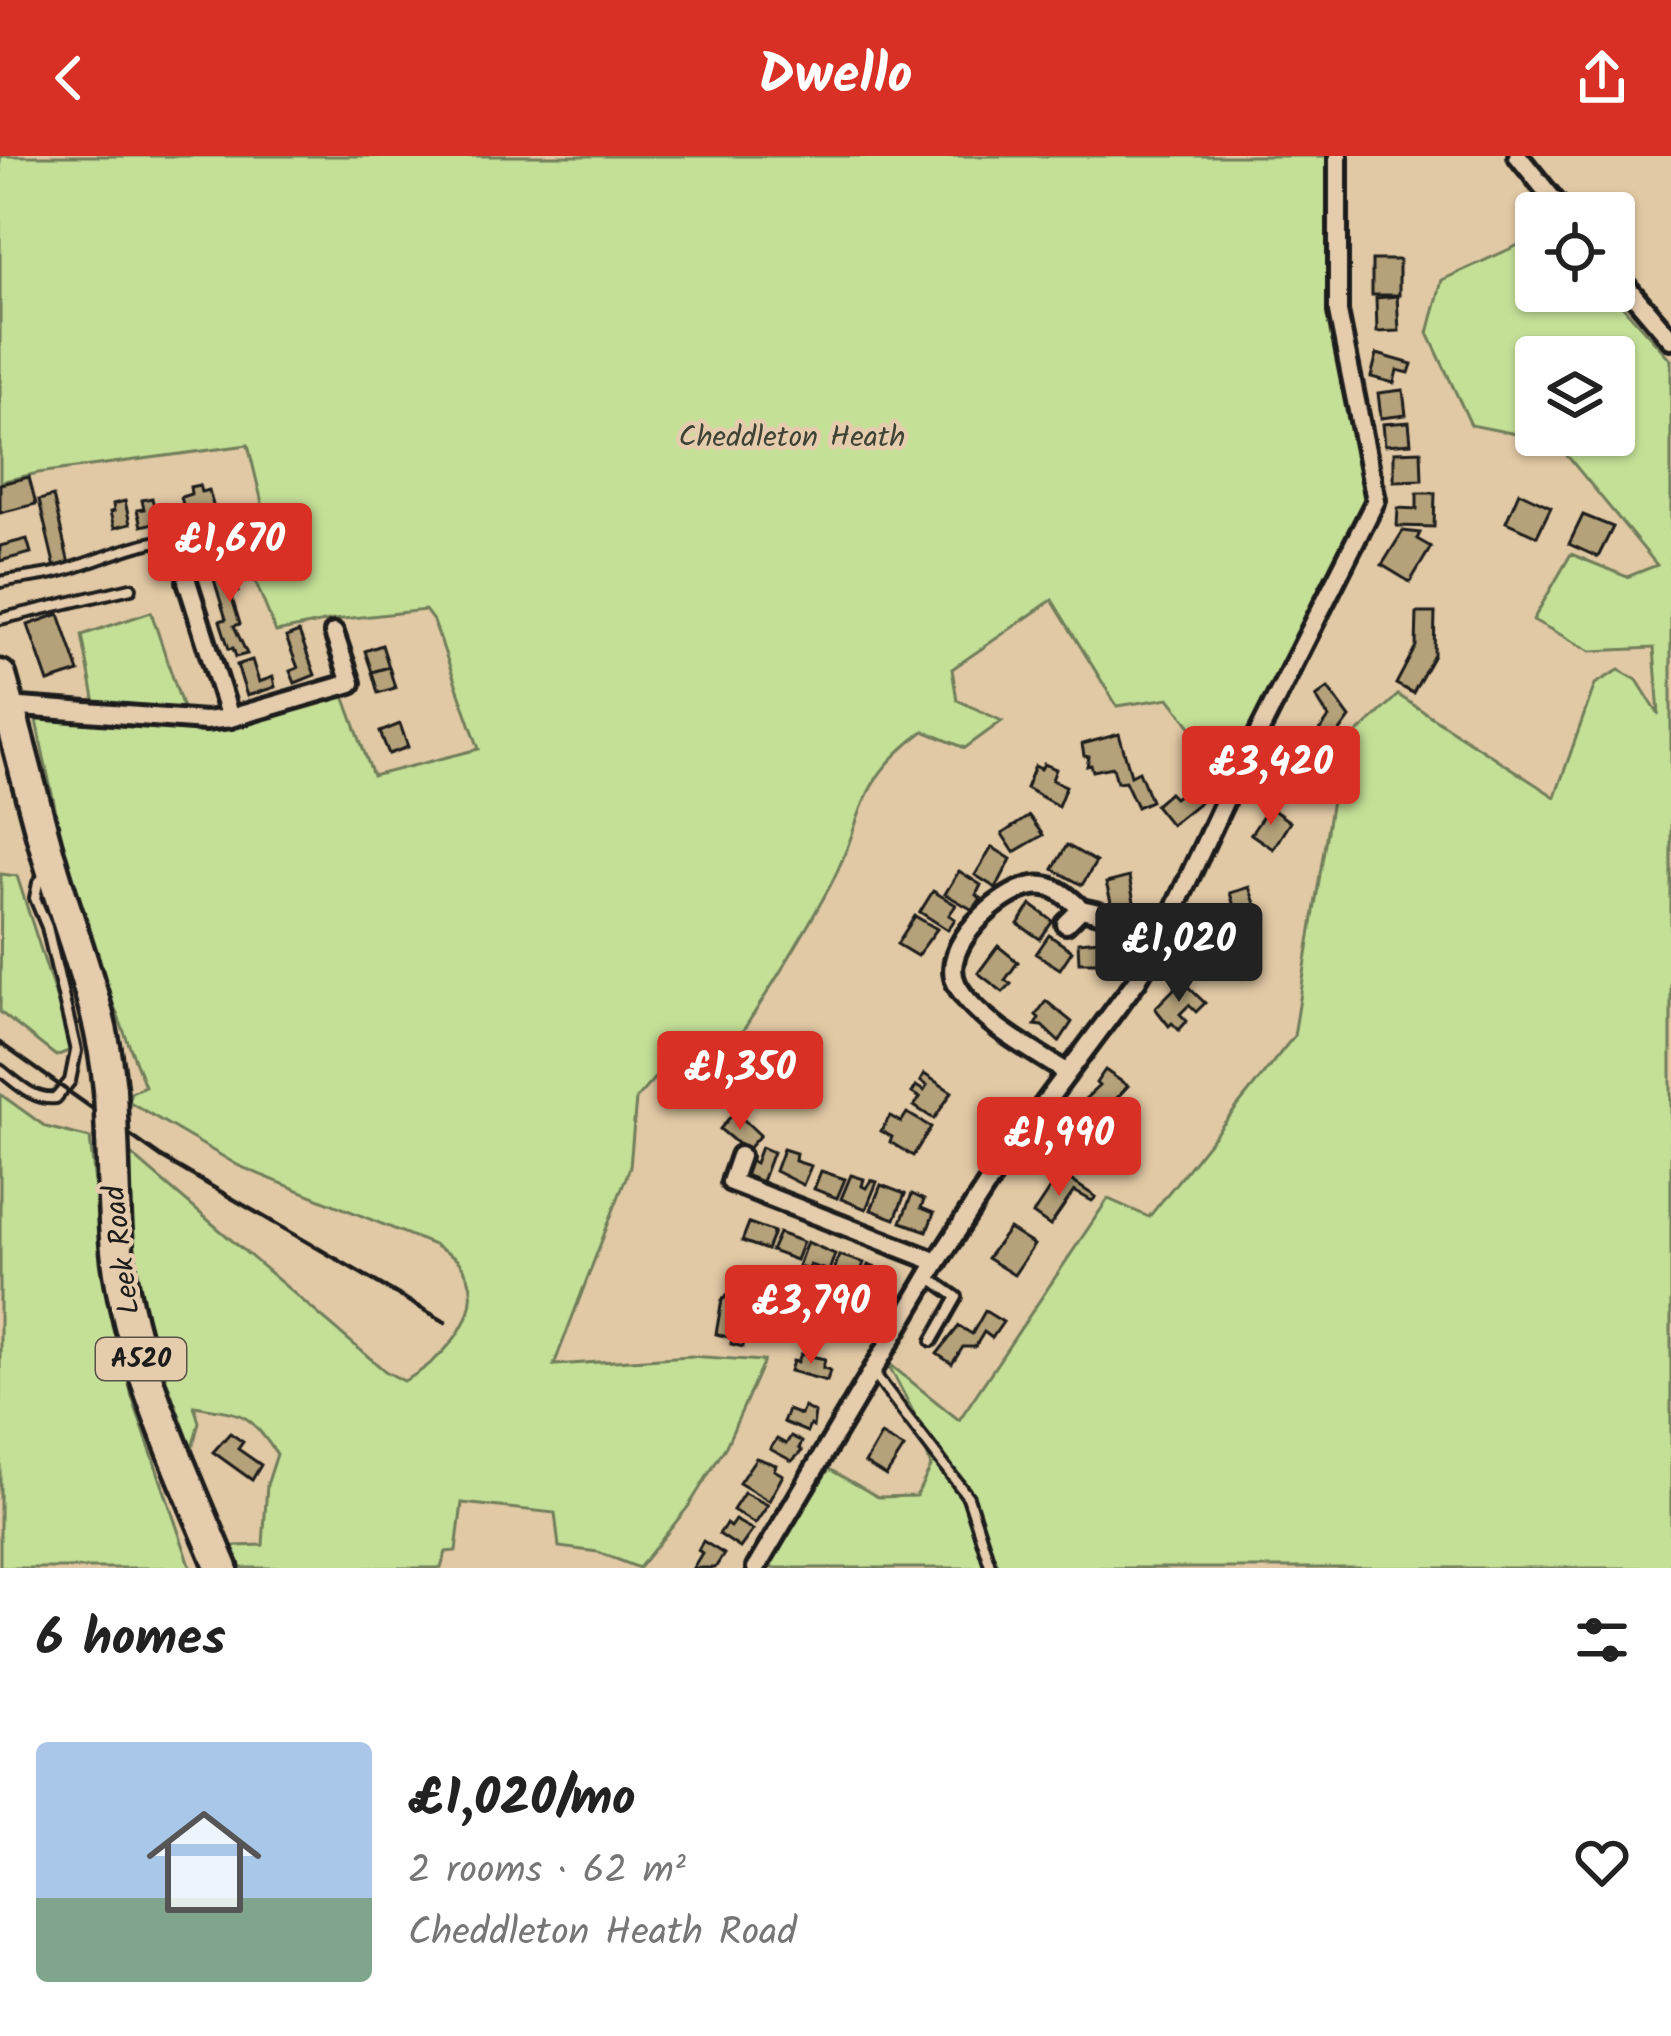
<!DOCTYPE html>
<html lang="en">
<head>
<meta charset="utf-8">
<style>
  :root { --surface:#fff; --page:#f6f6f6; --text:#222; --muted:#767676; --line:#e0e0e0; --accent:#d93025 }
  body { margin:0; font-family:Kalam,sans-serif; background:var(--page); color:var(--text); height:100vh; display:flex; flex-direction:column; font-size:45px; white-space:nowrap }
  * { box-sizing:border-box; margin:0 }
  p { font-size:39px; color:var(--muted) }
  .icon { flex:none; width:66px; height:66px; fill:none; stroke:currentColor; stroke-width:2; stroke-linecap:round; stroke-linejoin:round }
  .map { position:relative; height:1412px; overflow:hidden }
  .sheet { display:flex; flex-direction:column; background:var(--surface); flex:1 }
  .sheet>* { flex:none }
  .buttons { position:absolute; left:1515px; top:36px; display:grid; gap:24px }
  .buttons a { display:grid; place-items:center; width:120px; height:120px; border-radius:12px; background:var(--surface); box-shadow:0 3px 9px #0004; font-size:60px }
  .price { position:absolute; translate:-50% -102px; padding:0 27px; border-radius:12px; background:var(--accent); color:#fff; font-size:39px; line-height:78px; filter:drop-shadow(0 3px 6px #0008) }
  .price::after { content:''; position:absolute; left:50%; top:72px; width:36px; height:27px; margin-left:-18px; background:inherit; clip-path:polygon(0 0,100% 0,50% 100%) }
  .price.on { background:#222; color:#fff }
  ul { padding:0; list-style:none }
  li { display:flex; align-items:center; gap:36px; height:300px; padding:0 36px }
  li+li { border-top:3px solid var(--line) }
  li span { display:grid; place-items:center; flex:none; width:336px; height:240px; border-radius:12px; color:#555 }
  li>.icon { margin-inline-start:auto }
  span .icon { width:144px; height:144px; fill:#fffc; stroke-width:1 }
  li b { font-size:51px }
  h2 { display:flex; justify-content:space-between; align-items:center; height:144px; padding:0 36px; font-size:51px }
  header { display:flex; justify-content:space-between; align-items:center; height:156px; padding:0 36px; background:var(--accent); color:#fff; font-size:54px; font-weight:800 }
  .map>svg:first-child { display:block }
  .green { fill:#c4e097; stroke:#707e5a; stroke-width:3; fill-rule:evenodd }
  .building { fill:#b5a27a; stroke:#1c1c1c; stroke-width:3 }
  .lines { fill:none; stroke-linecap:round; stroke-linejoin:round }
  .lane-casing { stroke:#1c1c1c; stroke-width:16 }
  .street-casing { stroke:#1c1c1c; stroke-width:26 }
  .highway-casing { stroke:#1c1c1c; stroke-width:39 }
  .lane { stroke:#e5ccad; stroke-width:8 }
  .street { stroke:#e5ccad; stroke-width:16 }
  .highway { stroke:#e5ccad; stroke-width:30 }
  .rail { stroke:#1c1c1c; stroke-width:4.5 }
  .highway-bridge-casing { stroke:#1c1c1c; stroke-width:39; stroke-linecap:butt }
  .highway-bridge { stroke:#e5ccad; stroke-width:30 }
  .labels { text-anchor:middle; dominant-baseline:central; stroke-width:9; stroke-linejoin:round; paint-order:stroke }
  .shield { fill:#e5ccad; stroke:#585148; stroke-width:3 }
  .shield-label { font-size:27px; font-weight:bold; fill:#1c1c1c }
  .park-label { font-size:30px; fill:#3e4335; stroke:#e5ccad }
  .street-label { font-size:30px; fill:#1c1c1c; stroke:#e5ccad }
</style>
</head>
<body>
<header><svg class="icon" aria-label="back" viewBox="0 0 24 24"><path d="M15 5l-7 7 7 7"/></svg>Dwello<svg class="icon" aria-label="share" viewBox="0 0 24 24"><path d="M12 15V3M7 8l5-5 5 5M5 13v7h14v-7"/></svg></header>
<div class="map">
<svg width="1671" height="1412" viewBox="0 0 1671 1412">
  <rect width="100%" height="100%" fill="#e2c9a5"/>
  <filter id="ink" filterUnits="userSpaceOnUse"><feTurbulence type="fractalNoise" baseFrequency=".00833" numOctaves="2"/><feDisplacementMap in="SourceGraphic" scale="24" xChannelSelector="R" yChannelSelector="G"/><feConvolveMatrix kernelMatrix="1 2 1 2 8 2 1 2 1" color-interpolation-filters="sRGB"/></filter>
  <g filter="url(#ink)">
    <g class="green">
      <path d="M0,0H1331L1330,162L1367,344L1229,620L1169,542L1117,550L1052,444L952,513L957,544L1002,565L965,592L924,575C852,628 867,660 830,730C797,791 761,848 723,905L687,885L636,943L630,1011L554,1209L690,1200L764,1205L726,1290L688,1351L639,1412L598,1396L559,1391L555,1357L462,1347L456,1395L446,1396L441,1412H229L225,1400L235,1390L263,1389L267,1329L277,1298C245,1254 247,1259 194,1250L199,1266L192,1293L138,1148L126,994L385,1215L404,1225C442,1206 497,1149 458,1105C452,1099 441,1094 434,1089L239,1010L128,945L131,936L145,930L78,757L35,560L227,572L343,537L373,620L479,593L434,466L425,454L334,464L276,476L240,387L263,351L248,289L38,317L0,326Z"/>
      <path d="M1536,81V135H1609L1671,204V1412H765L829,1313L878,1341L916,1340L931,1311L917,1263L887,1206L959,1264L1108,1043L1149,1061L1294,880L1340,594L1398,539L1555,641L1595,528L1619,514L1637,524L1659,559L1654,492L1591,495L1533,464L1571,398L1627,421L1657,409L1556,286L1471,269L1428,177L1442,124ZM1536,201H1614V279H1536Z"/>
      <polygon points="151,456 184,555 95,548 82,479"/>
      <polygon points="1,718 17,720 69,881 71,894 56,900 0,856"/>
      <polygon points="0,938 46,971 90,982 104,1110 132,1241 191,1412 0,1412"/>
    </g>
    <g class="building">
      <rect x="1372" y="104" width="27" height="35"/>
      <polygon points="1397,140 1399,175 1377,176 1376,142"/>
      <polygon points="1377,198 1412,208 1409,217 1397,214 1394,227 1371,221"/>
      <polygon points="1403,234 1406,259 1381,262 1378,237"/>
      <polygon points="1409,266 1411,287 1385,289 1383,268"/>
      <polygon points="1421,295 1422,324 1394,325 1394,296"/>
      <polygon points="29,321 36,348 0,357 0,328"/>
      <polygon points="199,329 201,336 209,334 214,353 186,360 181,341 191,338 190,331"/>
      <polygon points="1519,336 1551,351 1537,380 1506,366"/>
      <polygon points="1417,337 1435,337 1434,371 1397,370 1398,352 1417,353"/>
      <polygon points="53,340 69,408 55,412 39,344"/>
      <polygon points="152,342 158,366 141,370 137,354 144,353 142,344"/>
      <polygon points="125,345 130,368 114,372 110,356 114,355 113,348"/>
      <polygon points="1583,359 1613,371 1598,401 1569,388"/>
      <polygon points="1403,375 1420,377 1417,383 1431,391 1410,426 1382,409"/>
      <polygon points="27,383 31,397 0,405 0,390"/>
      <polygon points="237,401 241,414 232,417 238,436 231,439 240,468 234,470 247,498 236,501 233,492 229,493 220,465 226,463 213,420 224,417 221,406"/>
      <polygon points="1417,457 1435,457 1434,499 1413,537 1396,528 1416,490"/>
      <polygon points="59,458 79,516 48,526 28,469"/>
      <polygon points="299,476 315,519 295,527 290,515 298,512 286,481"/>
      <polygon points="382,489 389,511 372,516 365,495"/>
      <polygon points="252,504 259,526 273,521 275,531 247,540 237,509"/>
      <polygon points="389,511 395,532 378,537 372,516"/>
      <polygon points="1328,532 1350,562 1329,591 1317,579 1329,562 1316,541"/>
      <polygon points="400,568 408,591 389,598 380,576"/>
      <polygon points="1119,578 1131,619 1139,615 1151,645 1137,651 1125,625 1117,626 1113,611 1093,615 1091,609 1087,610 1089,601 1084,600 1082,588"/>
      <polygon points="1044,608 1056,613 1052,624 1066,630 1058,650 1026,632 1035,610 1041,613"/>
      <polygon points="1191,629 1202,644 1171,669 1155,649 1169,637 1174,642"/>
      <polygon points="1269,651 1290,666 1273,693 1251,678"/>
      <polygon points="1029,660 1043,679 1014,696 1002,678"/>
      <polygon points="1067,689 1096,706 1082,729 1053,713"/>
      <polygon points="992,691 1011,703 996,732 975,719"/>
      <polygon points="959,715 981,729 976,739 981,742 973,754 945,738"/>
      <polygon points="1129,721 1136,756 1115,761 1106,727"/>
      <polygon points="1249,731 1256,750 1236,757 1230,737"/>
      <polygon points="933,735 956,749 949,759 955,763 948,774 920,756"/>
      <polygon points="1031,749 1053,765 1040,783 1018,768"/>
      <polygon points="915,760 937,773 917,800 897,788"/>
      <polygon points="1218,767 1240,793 1220,810 1206,795 1215,786 1207,776"/>
      <polygon points="1049,779 1072,795 1060,813 1036,798"/>
      <polygon points="1111,783 1113,806 1079,806 1078,786"/>
      <polygon points="998,790 1018,806 1005,824 1011,828 1003,836 978,817"/>
      <polygon points="1182,825 1205,847 1196,856 1189,849 1180,858 1187,865 1179,874 1172,867 1169,870 1155,852"/>
      <polygon points="1046,845 1072,866 1059,886 1042,870 1035,869 1039,862 1036,859"/>
      <polygon points="1105,914 1128,930 1111,948 1117,952 1109,966 1083,945 1099,930 1096,927"/>
      <polygon points="924,918 952,936 934,963 914,950 920,942 912,937 916,930 924,935 927,930 920,925"/>
      <polygon points="907,957 931,971 913,1000 890,986 892,981 881,975 890,960 901,966"/>
      <polygon points="1083,959 1099,971 1080,998 1092,1008 1087,1015 1067,1002 1071,997 1061,991"/>
      <polygon points="731,960 739,967 743,963 760,979 746,995 720,973"/>
      <polygon points="761,991 773,996 761,1028 743,1021 749,1005 755,1007"/>
      <polygon points="783,993 796,997 795,1005 811,1010 803,1029 775,1015"/>
      <polygon points="821,1015 845,1023 837,1042 814,1033"/>
      <polygon points="1060,1017 1096,1041 1092,1045 1074,1035 1050,1070 1033,1058"/>
      <polygon points="851,1019 864,1023 862,1030 866,1032 871,1024 877,1026 866,1053 841,1043"/>
      <polygon points="881,1029 905,1038 895,1063 871,1054"/>
      <polygon points="912,1038 924,1044 921,1052 934,1057 927,1075 901,1066"/>
      <polygon points="749,1067 774,1076 767,1094 742,1085"/>
      <polygon points="1009,1073 1034,1089 1014,1119 987,1102"/>
      <polygon points="779,1077 803,1086 796,1104 771,1095"/>
      <polygon points="807,1086 835,1098 829,1115 810,1109 808,1114 798,1110"/>
      <polygon points="839,1099 864,1107 856,1127 833,1119"/>
      <polygon points="868,1109 892,1118 885,1138 861,1128"/>
      <polygon points="740,1135 758,1138 752,1165 747,1164 743,1191 731,1188 732,1182 716,1178 722,1144 729,1138 738,1141"/>
      <polygon points="985,1155 1003,1166 992,1182 984,1176 975,1191 963,1191 952,1208 937,1198 959,1170 972,1178"/>
      <polygon points="801,1198 825,1203 823,1212 830,1214 827,1225 790,1215 793,1205 798,1206"/>
      <polygon points="804,1251 815,1257 813,1271 810,1269 807,1276 783,1266 788,1254 801,1259"/>
      <polygon points="230,1277 243,1286 238,1293 261,1309 252,1324 213,1296"/>
      <polygon points="881,1279 904,1292 886,1320 865,1307"/>
      <polygon points="791,1280 802,1286 799,1292 802,1295 792,1305 770,1293 777,1283 786,1288"/>
      <polygon points="756,1302 776,1309 774,1314 783,1319 769,1345 739,1327"/>
      <polygon points="744,1337 768,1349 755,1368 733,1354"/>
      <polygon points="735,1364 753,1374 740,1392 719,1378 726,1368 730,1371"/>
      <polygon points="703,1385 724,1398 715,1412 693,1412 702,1397 698,1394"/>
    </g>
    <g class="lines">
      <g class="lane-casing">
        <g id="lane">
          <path d="M0,426C19,422 39,421 58,416C111,402 150,376 208,384"/>
          <polyline points="0,463 131,432"/>
          <path d="M0,914C17,927 34,945 56,942L70,925L76,895L47,771L35,742L38,727L46,718"/>
          <polyline points="930,1122 957,1141 932,1185"/>
          <polyline points="873,1216 968,1341 991,1412"/>
        </g>
      </g>
      <g class="street-casing">
        <g id="street">
          <polyline points="1518,0 1564,57"/>
          <polyline points="1614,116 1671,183"/>
          <polyline points="187,425 230,562"/>
          <polyline points="8,550 205,565 230,562 351,527 334,477"/>
          <polyline points="1066,768 1081,753 1099,757"/>
          <path d="M1065,915C1033,895 975,863 957,829C937,792 1000,735 1033,730C1054,727 1067,740 1081,753"/>
          <polyline points="740,1000 731,1026 937,1106"/>
          <polyline points="756,1412 937,1106 1007,998 1137,824 1159,786 1226,642 1376,344 1338,156 1338,0"/>
        </g>
      </g>
      <g class="highway-casing">
        <g id="highway">
          <path d="M0,520C18,583 33,647 51,709C73,785 103,854 110,934"/>
          <path d="M112,982C114,1022 113,1063 118,1103C132,1211 181,1312 222,1412"/>
        </g>
      </g>
      <use href="#lane" class="lane"/>
      <use href="#street" class="street"/>
      <use href="#highway" class="highway"/>
      <polyline class="rail" points="0,887 161,1001 445,1166"/>
      <g class="highway-bridge-casing">
        <polyline id="highway-bridge" points="110,934 112,982"/>
      </g>
      <use href="#highway-bridge" class="highway-bridge"/>
    </g>
  </g>
  <g class="labels">
    <rect class="shield" x="96" y="1182" width="90" height="42" rx="9"/>
    <g class="shield-label">
      <text x="141" y="1203">A520</text>
    </g>
    <g class="park-label">
      <text x="792" y="282">Cheddleton Heath</text>
    </g>
    <g class="street-label">
      <text transform="translate(123 1094) rotate(-97)">Leek Road</text>
    </g>
  </g>
</svg>
<div class="buttons">
<a><svg class="icon" aria-label="locate" viewBox="0 0 24 24"><circle cx="12" cy="12" r="6"/><path d="M12 2v4M12 18v4M2 12h4M18 12h4"/></svg></a>
<a><svg class="icon" aria-label="layers" viewBox="0 0 24 24"><path d="M12 4l9 5-9 5-9-5zM3 14l9 5 9-5"/></svg></a>
</div>
<b class="price" style="left:230px;top:449px">£1,670</b>
<b class="price" style="left:1271px;top:672px">£3,420</b>
<b class="price on" style="left:1179px;top:849px">£1,020</b>
<b class="price" style="left:740px;top:977px">£1,350</b>
<b class="price" style="left:1059px;top:1043px">£1,990</b>
<b class="price" style="left:811px;top:1211px">£3,790</b>
</div>
<section class="sheet">
<h2>6 homes<svg class="icon" aria-label="filters" viewBox="0 0 24 24"><path d="M4 7h16M4 17h16"/><circle cx="9" cy="7" r="2"/><circle cx="15" cy="17" r="2"/></svg></h2>
<ul>
<li><span style="background:linear-gradient(#a9c7e8 65%,#7fa58c 0)"><svg class="icon" aria-label="home" viewBox="0 0 24 24"><path d="M3 11l9-7 9 7M6 9v11h12V9"/></svg></span><div><b>£1,020/mo</b><p>2 rooms · 62 m²</p><p>Cheddleton Heath Road</p></div><svg class="icon" aria-label="heart" viewBox="0 0 24 24"><path d="M12 20l-8-8c-3-5 5-10 8-4 3-6 11-1 8 4z"/></svg></li>
</ul>
</section>
</body>
</html>
